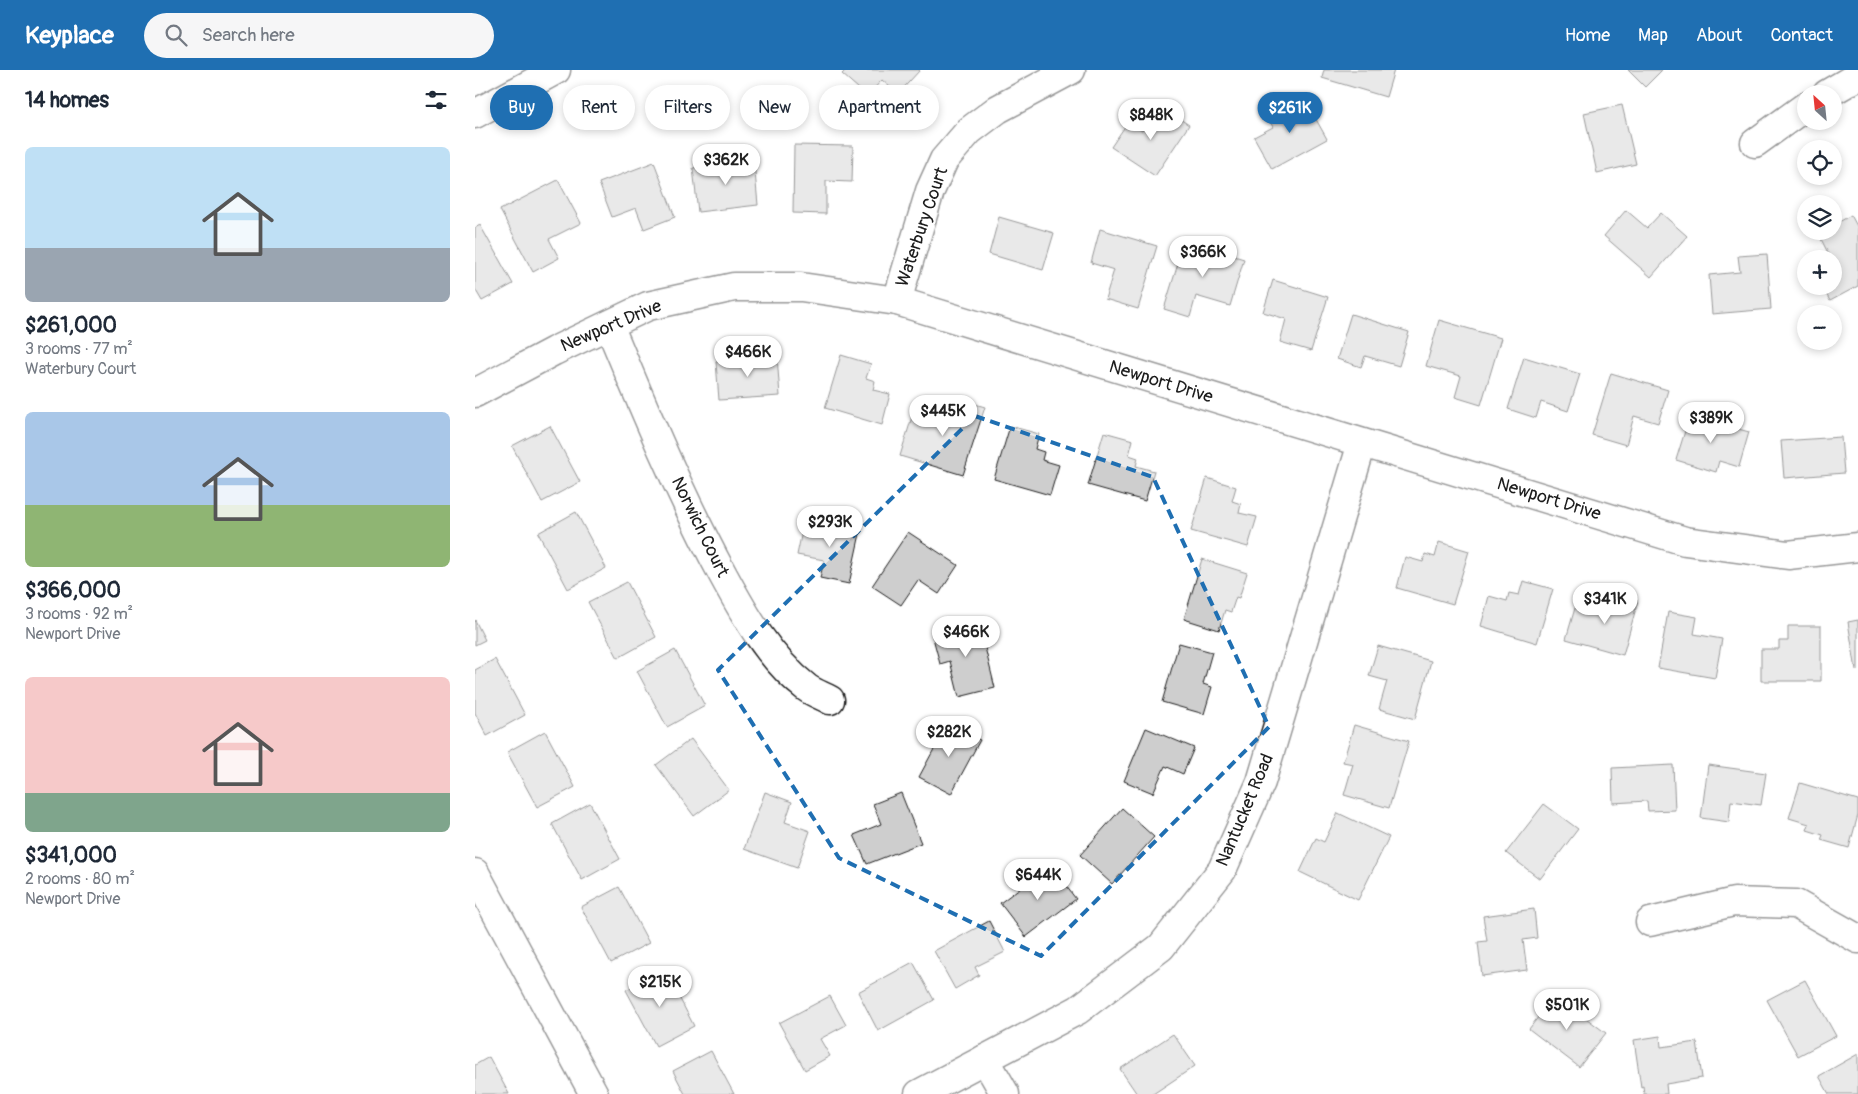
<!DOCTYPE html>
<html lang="en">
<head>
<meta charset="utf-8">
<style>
  :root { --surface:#fff; --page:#f6f6f7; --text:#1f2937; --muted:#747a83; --accent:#1f6fb2 }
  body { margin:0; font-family:Pangolin,sans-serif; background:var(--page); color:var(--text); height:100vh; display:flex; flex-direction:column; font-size:19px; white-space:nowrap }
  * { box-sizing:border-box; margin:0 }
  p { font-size:16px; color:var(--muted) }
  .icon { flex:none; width:28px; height:28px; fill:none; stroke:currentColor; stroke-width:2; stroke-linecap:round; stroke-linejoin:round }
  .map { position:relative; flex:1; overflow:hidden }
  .side { display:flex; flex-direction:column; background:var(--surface); width:475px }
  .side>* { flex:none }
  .banner { position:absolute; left:15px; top:15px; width:475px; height:45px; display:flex; gap:10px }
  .needle { width:32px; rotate:333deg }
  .controls { position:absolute; left:1322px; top:15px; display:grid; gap:10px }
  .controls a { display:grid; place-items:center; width:45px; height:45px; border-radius:50%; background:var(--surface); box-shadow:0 2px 8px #0003; font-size:25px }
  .price { position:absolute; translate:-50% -42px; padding:0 11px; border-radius:18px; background:#fff; color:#222; font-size:16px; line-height:32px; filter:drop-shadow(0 1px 2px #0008) }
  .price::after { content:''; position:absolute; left:50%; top:30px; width:15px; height:11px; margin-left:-8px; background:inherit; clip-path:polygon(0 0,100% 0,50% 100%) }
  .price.on { background:var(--accent); color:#fff }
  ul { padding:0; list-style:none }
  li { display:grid; align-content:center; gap:10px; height:265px; padding:0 25px }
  li span { display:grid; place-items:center; height:155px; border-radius:8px; color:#555 }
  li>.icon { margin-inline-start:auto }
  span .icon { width:90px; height:90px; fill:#fffc; stroke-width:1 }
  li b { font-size:21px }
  h2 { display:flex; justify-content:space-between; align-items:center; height:60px; padding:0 25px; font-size:21px }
  .pill { padding:0 18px; border-radius:22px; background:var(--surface); box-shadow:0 2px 8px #0003; font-size:18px; line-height:45px }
  .pill.on { background:var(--accent); color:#fff }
  header { display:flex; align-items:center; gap:30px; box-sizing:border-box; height:70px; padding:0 25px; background:var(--accent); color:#fff }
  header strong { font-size:24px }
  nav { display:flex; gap:28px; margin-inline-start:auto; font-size:18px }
  .search { width:350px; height:45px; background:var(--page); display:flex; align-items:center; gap:12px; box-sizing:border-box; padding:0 18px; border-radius:28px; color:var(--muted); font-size:19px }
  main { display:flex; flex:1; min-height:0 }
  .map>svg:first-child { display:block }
  .building { fill:#cecece; stroke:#1c1c1c }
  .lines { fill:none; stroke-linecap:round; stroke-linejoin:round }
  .minor-casing { stroke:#1c1c1c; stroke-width:31 }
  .tertiary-casing { stroke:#1c1c1c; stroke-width:31 }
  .minor { stroke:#fff; stroke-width:28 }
  .tertiary { stroke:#fff; stroke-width:28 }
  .marked { fill:none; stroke:#1f6fb2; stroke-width:4; stroke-dasharray:10 6; stroke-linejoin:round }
  .labels { text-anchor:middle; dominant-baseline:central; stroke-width:4; stroke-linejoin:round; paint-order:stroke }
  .street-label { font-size:18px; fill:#1c1c1c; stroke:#fff }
</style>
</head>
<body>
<header>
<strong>Keyplace</strong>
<div class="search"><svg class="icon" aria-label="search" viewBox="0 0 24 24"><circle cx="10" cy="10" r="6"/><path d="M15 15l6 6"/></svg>Search here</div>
<nav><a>Home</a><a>Map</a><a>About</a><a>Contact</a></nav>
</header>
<main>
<section class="side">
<h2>14 homes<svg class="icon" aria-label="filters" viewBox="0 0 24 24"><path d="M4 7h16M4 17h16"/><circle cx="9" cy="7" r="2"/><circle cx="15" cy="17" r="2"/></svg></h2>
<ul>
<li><span style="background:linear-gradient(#bfe0f5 65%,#9aa5b1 0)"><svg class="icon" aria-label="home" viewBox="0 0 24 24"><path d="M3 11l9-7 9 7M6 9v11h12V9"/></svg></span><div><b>$261,000</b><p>3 rooms · 77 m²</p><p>Waterbury Court</p></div></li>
<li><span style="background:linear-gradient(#a9c7e8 60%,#8fb573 0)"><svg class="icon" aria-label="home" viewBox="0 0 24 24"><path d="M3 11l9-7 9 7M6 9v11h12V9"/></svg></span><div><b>$366,000</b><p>3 rooms · 92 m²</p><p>Newport Drive</p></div></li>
<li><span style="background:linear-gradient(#f6c9c9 75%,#7fa58c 0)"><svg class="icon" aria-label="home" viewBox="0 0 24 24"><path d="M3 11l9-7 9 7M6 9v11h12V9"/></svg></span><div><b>$341,000</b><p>2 rooms · 80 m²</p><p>Newport Drive</p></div></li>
</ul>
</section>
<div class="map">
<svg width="1383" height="1024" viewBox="0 0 1383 1024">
  <rect width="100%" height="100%" fill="#fff"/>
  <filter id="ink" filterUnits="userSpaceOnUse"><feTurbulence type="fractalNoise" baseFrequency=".02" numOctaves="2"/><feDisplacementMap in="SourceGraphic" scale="10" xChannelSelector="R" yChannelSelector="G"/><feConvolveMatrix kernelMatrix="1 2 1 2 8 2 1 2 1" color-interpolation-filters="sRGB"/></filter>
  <g filter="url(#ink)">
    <g class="building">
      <polygon points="371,0 445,0 423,24 407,10 392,26 367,4"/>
      <polygon points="849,0 919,0 911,27 847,8"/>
      <polygon points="1153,0 1187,0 1170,17"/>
      <polygon points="829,28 852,69 797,99 779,67 798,57 793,48"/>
      <polygon points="1147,35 1161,94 1122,103 1109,43"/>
      <polygon points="685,36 714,55 680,106 636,77 653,52 667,61"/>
      <polygon points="319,75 378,76 377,112 351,111 351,144 318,143"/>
      <polygon points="279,91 283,135 223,142 218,98"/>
      <polygon points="179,92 200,147 169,159 161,138 137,147 124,113"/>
      <polygon points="83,110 106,153 74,169 84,188 58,202 25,140"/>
      <polygon points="1151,140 1172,158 1186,143 1212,166 1176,207 1129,166"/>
      <polygon points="1376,145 1383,158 1383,216 1355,231 1347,216 1359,216 1359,189 1356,189 1343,163 1359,161 1359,155"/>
      <polygon points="524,147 579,163 568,200 514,184"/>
      <polygon points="5,155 38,214 7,231 0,219 0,158"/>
      <polygon points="625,159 682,176 663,239 630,229 639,200 616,193"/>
      <polygon points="710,171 769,189 755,236 721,226 715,247 689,239"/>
      <polygon points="1292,184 1296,239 1237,244 1234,205 1265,202 1263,186"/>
      <polygon points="798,210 853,227 836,281 805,272 811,249 788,242"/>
      <polygon points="876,244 934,262 924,296 890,286 886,297 862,289"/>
      <polygon points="964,250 1026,268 1006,335 980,327 986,306 951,296"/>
      <polygon points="366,285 396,294 391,308 400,311 398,320 415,324 407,355 350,338"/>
      <polygon points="302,286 305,326 244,330 241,292"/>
      <polygon points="1049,287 1105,304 1093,341 1066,332 1061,348 1033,339"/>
      <polygon points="1136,303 1193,320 1183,353 1159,346 1151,375 1117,365"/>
      <polygon points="483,329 510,337 488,405 425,386 440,337 477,348"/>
      <polygon points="1215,345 1274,362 1264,397 1244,391 1241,402 1201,390"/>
      <polygon points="75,356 105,412 67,432 37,376"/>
      <polygon points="535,356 564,364 560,379 569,382 567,390 584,395 575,425 519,409"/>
      <polygon points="629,362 658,370 654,385 663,388 661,396 679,401 670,431 613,415"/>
      <polygon points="1366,367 1369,403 1309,408 1306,371"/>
      <polygon points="732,408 761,417 757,431 766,434 764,443 782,447 773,477 716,461"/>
      <polygon points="101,442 131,498 93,519 63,463"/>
      <polygon points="330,447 386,459 374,514 345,508 349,490 322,485"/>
      <polygon points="433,462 483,495 464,524 443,510 426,535 397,516"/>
      <polygon points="964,472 994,481 978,534 922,518 930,487 948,492 950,484 960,487"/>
      <polygon points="727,489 772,503 764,528 761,527 756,542 750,540 744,560 709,549"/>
      <polygon points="1048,511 1078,519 1062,573 1006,556 1014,526 1032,531 1034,523 1044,525"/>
      <polygon points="152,512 181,567 143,588 113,532"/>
      <polygon points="1134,523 1163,531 1148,585 1091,569 1100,538 1118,544 1120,535 1130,538"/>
      <polygon points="1193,542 1222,547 1219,564 1247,569 1240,608 1183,598"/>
      <polygon points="0,550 10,570 0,575"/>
      <polygon points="1383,550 1383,600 1381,600 1373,552"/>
      <polygon points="504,553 520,618 484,627 475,591 465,594 457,564"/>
      <polygon points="1313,556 1346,556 1346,611 1286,611 1286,579 1304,579 1304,571 1313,571"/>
      <polygon points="704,573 737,582 728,614 737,617 729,644 687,632"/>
      <polygon points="903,576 956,591 940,649 904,639 912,611 894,606"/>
      <polygon points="200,580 230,636 192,657 162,601"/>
      <polygon points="20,589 50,645 12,666 0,643 0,600"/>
      <polygon points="473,653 505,670 476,724 444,707"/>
      <polygon points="879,655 934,671 914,738 869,725 878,694 868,692"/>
      <polygon points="671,658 719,678 708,704 690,696 678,723 649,711"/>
      <polygon points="70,661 100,717 62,737 32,682"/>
      <polygon points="216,669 254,720 219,746 181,695"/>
      <polygon points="1198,695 1200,740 1173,741 1172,731 1138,733 1137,698"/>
      <polygon points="1233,695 1291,703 1286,735 1256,731 1254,752 1226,748"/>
      <polygon points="1325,713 1383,730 1383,745 1374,778 1346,770 1348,765 1332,760 1334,754 1314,748"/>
      <polygon points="290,722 317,732 310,752 335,761 322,798 269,779"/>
      <polygon points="426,723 446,773 392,794 379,765 406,754 398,734"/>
      <polygon points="115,733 145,789 107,810 77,754"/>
      <polygon points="1069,734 1103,759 1065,809 1031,783"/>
      <polygon points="647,738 679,767 637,814 605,785"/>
      <polygon points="863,743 914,767 883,830 825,802 841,768 849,772"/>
      <polygon points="575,795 601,829 551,867 525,833"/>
      <polygon points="144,817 174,873 136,893 106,837"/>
      <polygon points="1059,839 1062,868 1048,870 1052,900 1007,906 1003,872 1012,871 1008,846"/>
      <polygon points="514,851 530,882 500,897 504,905 480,919 459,881"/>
      <polygon points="438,892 459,930 403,961 383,922"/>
      <polygon points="190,900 219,956 181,976 151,920"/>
      <polygon points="1330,910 1361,966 1323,986 1292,930"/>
      <polygon points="1080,925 1131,963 1104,997 1054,959"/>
      <polygon points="355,926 371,955 345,969 355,986 330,1000 304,953"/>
      <polygon points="698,964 720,996 678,1024 662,1024 645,999"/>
      <polygon points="1185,966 1186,977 1222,972 1227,1008 1191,1014 1192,1024 1169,1024 1168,1016 1166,1017 1159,970"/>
      <polygon points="236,981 259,1024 210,1024 198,1001"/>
      <polygon points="1383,984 1383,1024 1354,1024 1344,1006"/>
      <polygon points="14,987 34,1024 0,1024 0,995"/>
    </g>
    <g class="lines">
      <g class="minor-casing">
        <g id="minor">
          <polyline points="1352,24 1383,6"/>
          <polyline points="1280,73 1331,36"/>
          <polyline points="422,231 455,121 469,90 494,61 523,39 596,0"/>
          <path d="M134,255C169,339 204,423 247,503C269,544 294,589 332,618C339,623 348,626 355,630"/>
          <polyline points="0,323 79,281 173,236 259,217 326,217 422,231 1210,471 1313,485 1383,477"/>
          <polyline points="0,803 119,1024"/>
          <polyline points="1175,852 1259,832 1321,834 1383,869"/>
          <polyline points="510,989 530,1024"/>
          <polyline points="444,1024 603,940 686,877 747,800 786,712 887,373"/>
        </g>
      </g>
      <g class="tertiary-casing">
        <polyline id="tertiary" points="0,44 81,0"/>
      </g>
      <use href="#minor" class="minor"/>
      <use href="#tertiary" class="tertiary"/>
    </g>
  </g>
  <path d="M0 0H1383V1024H0ZM500,346L678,407L794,657L566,886L364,788L243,600Z" fill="#fff" fill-opacity=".55" fill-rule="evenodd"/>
  <path class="marked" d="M500,346L678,407L794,657L566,886L364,788L243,600Z"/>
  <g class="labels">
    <g class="street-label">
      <text transform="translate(447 157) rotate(-71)">Waterbury Court</text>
      <text transform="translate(136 256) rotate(-23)">Newport Drive</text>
      <text transform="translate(686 312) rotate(17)">Newport Drive</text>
      <text transform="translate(1074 429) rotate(17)">Newport Drive</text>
      <text transform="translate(225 457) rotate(64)">Norwich Court</text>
      <text transform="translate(770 740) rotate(-67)">Nantucket Road</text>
    </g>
  </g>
</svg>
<div class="controls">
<a><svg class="needle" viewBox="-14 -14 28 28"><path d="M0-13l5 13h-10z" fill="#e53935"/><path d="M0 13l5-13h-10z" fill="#747a83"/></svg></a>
<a><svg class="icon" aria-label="locate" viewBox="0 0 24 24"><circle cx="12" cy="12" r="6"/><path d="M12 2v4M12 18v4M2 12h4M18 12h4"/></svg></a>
<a><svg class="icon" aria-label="layers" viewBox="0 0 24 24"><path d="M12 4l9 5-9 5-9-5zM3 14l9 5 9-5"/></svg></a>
<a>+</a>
<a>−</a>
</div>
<b class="price on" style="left:815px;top:64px">$261K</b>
<b class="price" style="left:676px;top:71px">$848K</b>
<b class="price" style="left:251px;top:116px">$362K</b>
<b class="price" style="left:728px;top:208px">$366K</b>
<b class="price" style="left:273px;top:308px">$466K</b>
<b class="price" style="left:468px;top:367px">$445K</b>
<b class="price" style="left:1236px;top:374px">$389K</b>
<b class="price" style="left:355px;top:478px">$293K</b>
<b class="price" style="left:1130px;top:555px">$341K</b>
<b class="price" style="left:491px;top:588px">$466K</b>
<b class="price" style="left:474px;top:688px">$282K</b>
<b class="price" style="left:563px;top:831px">$644K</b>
<b class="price" style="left:185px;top:938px">$215K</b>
<b class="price" style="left:1092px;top:961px">$501K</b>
<div class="banner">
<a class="pill on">Buy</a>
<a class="pill">Rent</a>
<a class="pill">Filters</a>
<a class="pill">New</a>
<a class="pill">Apartment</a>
</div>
</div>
</main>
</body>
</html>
